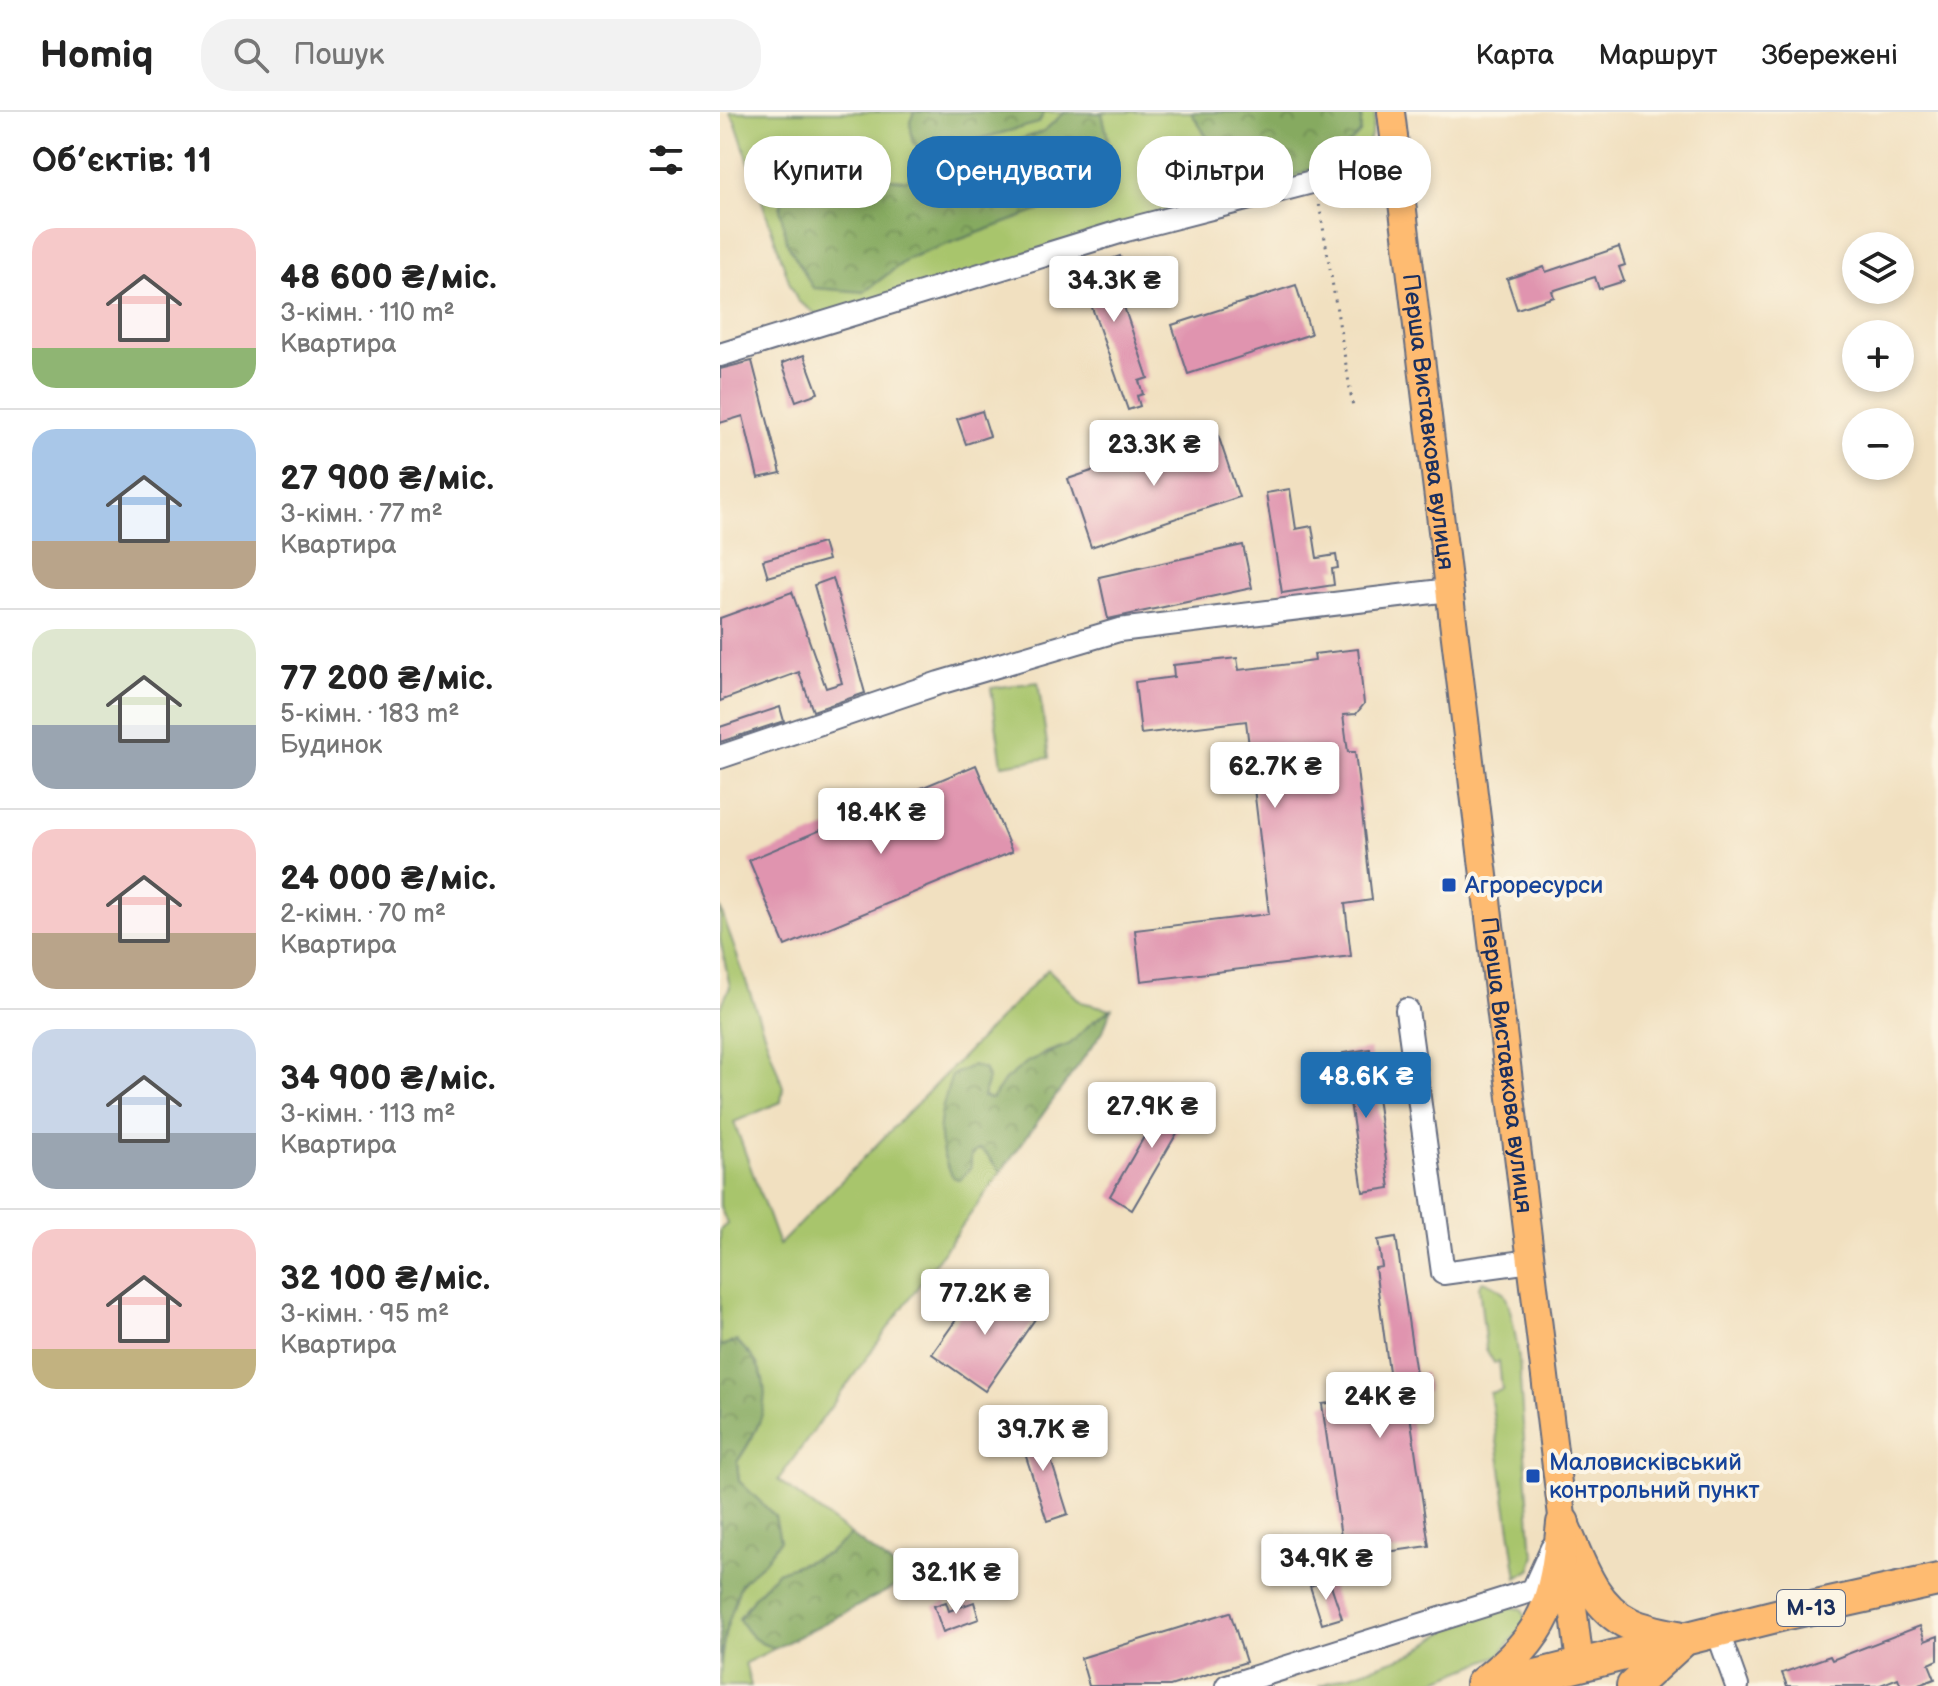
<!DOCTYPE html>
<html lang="uk">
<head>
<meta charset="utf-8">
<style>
  :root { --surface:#fff; --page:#f2f2f2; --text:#222; --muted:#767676; --line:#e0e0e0; --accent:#1f6fb2 }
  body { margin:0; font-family:"Balsamiq Sans",sans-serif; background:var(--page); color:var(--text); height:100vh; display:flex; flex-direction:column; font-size:30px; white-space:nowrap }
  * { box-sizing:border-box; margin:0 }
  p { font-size:26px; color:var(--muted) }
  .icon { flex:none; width:44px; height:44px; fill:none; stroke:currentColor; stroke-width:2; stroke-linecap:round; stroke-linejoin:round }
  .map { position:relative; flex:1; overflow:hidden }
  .drawer { display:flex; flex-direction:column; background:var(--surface); width:720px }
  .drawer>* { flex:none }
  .hud { position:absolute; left:24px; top:24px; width:760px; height:72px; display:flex; gap:16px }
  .buttons { position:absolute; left:1122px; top:120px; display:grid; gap:16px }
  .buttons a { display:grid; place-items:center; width:72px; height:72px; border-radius:50%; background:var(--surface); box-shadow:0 4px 12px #0003; font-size:40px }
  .price { position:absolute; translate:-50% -68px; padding:0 18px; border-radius:8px; background:#fff; color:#222; font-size:26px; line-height:52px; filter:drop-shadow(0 2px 4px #0008) }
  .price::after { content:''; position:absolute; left:50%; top:48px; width:24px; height:18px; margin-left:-12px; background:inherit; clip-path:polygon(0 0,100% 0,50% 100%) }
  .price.selected { background:var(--accent); color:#fff }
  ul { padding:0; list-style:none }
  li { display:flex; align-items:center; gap:24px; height:200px; padding:0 32px }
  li+li { border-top:2px solid var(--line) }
  li span { display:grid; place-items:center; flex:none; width:224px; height:160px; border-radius:24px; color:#555 }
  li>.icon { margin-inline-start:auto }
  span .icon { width:96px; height:96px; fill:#fffc; stroke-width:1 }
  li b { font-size:34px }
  h2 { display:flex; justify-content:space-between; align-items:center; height:96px; padding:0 32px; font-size:34px }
  .tag { padding:0 28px; border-radius:32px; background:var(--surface); box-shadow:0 4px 12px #0003; font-size:28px; line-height:72px }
  .tag.selected { background:var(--accent); color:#fff }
  header { display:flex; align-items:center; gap:48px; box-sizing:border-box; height:112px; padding:0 40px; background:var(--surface); border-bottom:2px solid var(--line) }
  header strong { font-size:38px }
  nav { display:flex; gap:44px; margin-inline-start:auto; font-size:28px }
  .search { width:560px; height:72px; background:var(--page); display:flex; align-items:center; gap:20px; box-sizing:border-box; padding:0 28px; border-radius:32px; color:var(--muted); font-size:30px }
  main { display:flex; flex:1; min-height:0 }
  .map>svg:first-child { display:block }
  .grass { fill:#a8c56c; stroke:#627a65; stroke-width:2 }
  .forest { fill:url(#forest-crowns); stroke:#506c5f; stroke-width:2 }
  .building { fill:#e094af }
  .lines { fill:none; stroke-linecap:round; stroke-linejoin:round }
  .minor-casing { stroke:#666d80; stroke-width:26 }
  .major-casing { stroke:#666d80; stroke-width:30 }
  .highway-casing { stroke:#666d80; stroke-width:36 }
  .path { stroke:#666d80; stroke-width:3; stroke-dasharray:2 6; stroke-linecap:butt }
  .minor { stroke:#fff; stroke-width:22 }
  .major { stroke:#febb71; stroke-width:26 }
  .highway { stroke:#febb71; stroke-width:32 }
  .transit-dot { fill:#1a4fb4; stroke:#fcf5e5; stroke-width:3 }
  .labels { text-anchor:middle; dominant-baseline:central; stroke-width:8; stroke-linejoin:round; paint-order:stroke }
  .shield { fill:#fcf5e5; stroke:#5e6a86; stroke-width:2 }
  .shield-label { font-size:22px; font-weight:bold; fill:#1b2f5e }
  .street-label { font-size:24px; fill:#1b2f5e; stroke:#fcf5e5 }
  .transit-label { font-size:24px; fill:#164399; stroke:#fcf5e5; text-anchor:start }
</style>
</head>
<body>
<header>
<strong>Homiq</strong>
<div class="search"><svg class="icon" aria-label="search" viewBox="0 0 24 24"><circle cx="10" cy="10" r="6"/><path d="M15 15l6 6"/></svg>Пошук</div>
<nav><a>Карта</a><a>Маршрут</a><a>Збережені</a></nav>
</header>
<main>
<section class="drawer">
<h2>Об’єктів: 11<svg class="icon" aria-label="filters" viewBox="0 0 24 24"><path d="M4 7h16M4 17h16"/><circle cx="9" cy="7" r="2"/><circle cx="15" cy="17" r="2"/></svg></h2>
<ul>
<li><span style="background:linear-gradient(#f6c9c9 75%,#8fb573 0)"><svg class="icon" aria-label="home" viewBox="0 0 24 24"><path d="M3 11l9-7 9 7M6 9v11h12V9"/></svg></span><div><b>48 600 ₴/міс.</b><p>3-кімн. · 110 m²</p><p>Квартира</p></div></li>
<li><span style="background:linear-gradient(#a9c7e8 70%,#b9a48a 0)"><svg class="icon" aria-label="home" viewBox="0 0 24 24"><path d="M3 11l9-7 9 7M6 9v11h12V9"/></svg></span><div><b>27 900 ₴/міс.</b><p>3-кімн. · 77 m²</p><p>Квартира</p></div></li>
<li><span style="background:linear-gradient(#dfe7d0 60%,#9aa5b1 0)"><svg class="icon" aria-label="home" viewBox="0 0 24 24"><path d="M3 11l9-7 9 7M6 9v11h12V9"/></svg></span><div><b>77 200 ₴/міс.</b><p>5-кімн. · 183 m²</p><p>Будинок</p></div></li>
<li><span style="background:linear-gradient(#f6c9c9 65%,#b9a48a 0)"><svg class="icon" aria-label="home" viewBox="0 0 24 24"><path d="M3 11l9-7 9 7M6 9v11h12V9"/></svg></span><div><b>24 000 ₴/міс.</b><p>2-кімн. · 70 m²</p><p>Квартира</p></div></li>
<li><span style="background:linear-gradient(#c9d6e8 65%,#9aa5b1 0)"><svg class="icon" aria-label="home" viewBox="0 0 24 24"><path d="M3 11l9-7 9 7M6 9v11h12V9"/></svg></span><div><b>34 900 ₴/міс.</b><p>3-кімн. · 113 m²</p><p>Квартира</p></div></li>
<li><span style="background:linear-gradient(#f6c9c9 75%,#c2b280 0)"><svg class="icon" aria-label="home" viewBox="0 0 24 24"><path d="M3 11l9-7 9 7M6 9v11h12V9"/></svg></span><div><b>32 100 ₴/міс.</b><p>3-кімн. · 95 m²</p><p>Квартира</p></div></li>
</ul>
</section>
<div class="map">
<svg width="1218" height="1574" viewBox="0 0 1218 1574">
  <defs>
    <pattern id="forest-crowns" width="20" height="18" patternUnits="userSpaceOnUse" patternTransform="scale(2)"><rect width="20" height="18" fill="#86aa60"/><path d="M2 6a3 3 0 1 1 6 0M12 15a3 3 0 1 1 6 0" fill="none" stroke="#6d8b52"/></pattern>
  </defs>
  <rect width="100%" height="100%" fill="#fcf5e5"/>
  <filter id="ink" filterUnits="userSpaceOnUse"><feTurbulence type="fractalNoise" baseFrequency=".0125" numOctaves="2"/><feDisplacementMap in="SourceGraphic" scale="16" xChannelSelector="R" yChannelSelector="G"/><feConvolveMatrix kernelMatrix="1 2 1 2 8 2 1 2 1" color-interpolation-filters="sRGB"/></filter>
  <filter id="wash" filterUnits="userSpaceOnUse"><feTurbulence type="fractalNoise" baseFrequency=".006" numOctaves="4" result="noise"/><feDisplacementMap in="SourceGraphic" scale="32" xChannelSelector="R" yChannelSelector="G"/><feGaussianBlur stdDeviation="1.8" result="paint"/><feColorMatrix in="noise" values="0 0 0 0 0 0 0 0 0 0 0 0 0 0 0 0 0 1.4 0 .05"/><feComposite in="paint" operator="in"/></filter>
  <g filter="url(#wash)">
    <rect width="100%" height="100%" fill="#f1e0c0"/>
    <g class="grass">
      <path d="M9,0H194L190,10L222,46L259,27L318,11L324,0H345L324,19L186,68L152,66L113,53L144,180L189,146L317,99L393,48L382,1L379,0H471L497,41L508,68L640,21L642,0H654L655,2C653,25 647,41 628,55L99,204L78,189L70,172L15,9Z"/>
      <polygon points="318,570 329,646 282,653 271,576"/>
      <path d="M0,795L63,975L61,990L14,1010L59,1133L328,857L361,890L391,897L371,911L351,932L324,941L285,968L272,987L263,985L268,966L264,958L251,1043L259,1037L266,1042L281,1060L58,1368L131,1423L107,1442L57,1460L35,1484L19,1506C28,1523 37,1532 56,1536L25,1551L31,1574H0C0,1545 7,1498 21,1473C26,1464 37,1457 44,1450L35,1387L19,1369L17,1350C37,1321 54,1289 38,1254C34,1245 24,1237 17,1229L0,1234V1118L7,1112L0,1094V896L10,875L0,827Z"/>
      <path d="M763,1169C770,1171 780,1176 784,1182C792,1193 801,1254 800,1268L811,1430L815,1443L811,1457L797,1466L770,1281L782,1278L779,1250L774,1251L766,1237L759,1174Z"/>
      <polygon points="790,1495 802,1497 807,1508 780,1543 702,1574 598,1574 694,1541 733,1514"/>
    </g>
    <g class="forest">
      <polygon points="194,0 324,0 319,11 259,27 222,46 193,31 190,10"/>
      <polygon points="345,0 382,1 393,48 380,68 318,99 189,146 144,180 93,176 67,131 60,96 68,70 91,59 113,53 152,66 186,68 324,19"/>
      <polygon points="471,0 642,0 640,21 613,48 576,63 532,71 508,68 497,41"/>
      <path d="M391,897L383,919L281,1060L266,1042L259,1037L251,1043V1055L240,1068L233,1065C212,1028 219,1002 232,963L253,953L265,958L268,966L263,985L272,987L285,968L307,950L350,932L371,911Z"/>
      <path d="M17,1229C24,1237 34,1245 38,1254C55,1289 37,1320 17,1350L19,1369L55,1404L60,1428L44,1450L21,1471L5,1521L0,1553V1234Z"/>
      <path d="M131,1423L190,1467L56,1536C37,1532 28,1523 19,1507L35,1484L57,1460L107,1442Z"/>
    </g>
    <g id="blocks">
      <g class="building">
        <polygon points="899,135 905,153 899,155 904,169 879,177 875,165 832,179 834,185 797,197 787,167 824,155 826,160"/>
        <polygon points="400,144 410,173 398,177 428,266 419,269 423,282 417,284 420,294 408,298 369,187 362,189 353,160"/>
        <polygon points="576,173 591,222 468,262 452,213"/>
        <polygon points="84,243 98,281 76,289 62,251"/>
        <polygon points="32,249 61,361 38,366 23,304 0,311 0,257"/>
        <polygon points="262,299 270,324 246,332 237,307"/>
        <polygon points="496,317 519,385 371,435 348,367"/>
        <polygon points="570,377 576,417 592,414 597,446 616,443 618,456 612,457 614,473 562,481 546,381"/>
        <polygon points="103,431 108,448 48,465 43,448"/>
        <polygon points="523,433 532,476 388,507 379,465"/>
        <polygon points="113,466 145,581 93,599 79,560 0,589 0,506 72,480 106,576 122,571 94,473"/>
        <polygon points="638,537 644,592 636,602 623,603 628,640 635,640 652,788 625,792 631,844 421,869 415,818 549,802 526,609 421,622 415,570 454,565 453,553 517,546 519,558 595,549 594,542"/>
        <polygon points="60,595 64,609 0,630 0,615"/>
        <polygon points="256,653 292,740 65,834 29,748"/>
        <polygon points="650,937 670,1076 643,1080 623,941"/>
        <polygon points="451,978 474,992 412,1098 390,1084"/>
        <polygon points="676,1125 696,1262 705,1261 708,1279 687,1282 709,1434 624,1446 602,1292 672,1282 655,1156 662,1155 658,1128"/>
        <polygon points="259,1175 293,1197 302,1183 322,1197 265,1279 212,1242"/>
        <polygon points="320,1313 348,1402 327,1409 298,1320"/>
        <polygon points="609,1467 622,1506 602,1512 590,1474"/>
        <polygon points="226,1490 229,1499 254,1490 259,1507 223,1520 214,1494"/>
        <polygon points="510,1500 526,1550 450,1574 369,1574 361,1546"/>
        <polygon points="1200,1514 1205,1529 1218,1524 1218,1548 1209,1552 1215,1567 1196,1574 1181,1574 1178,1566 1158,1574 1067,1574 1062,1561 1110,1544 1112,1548"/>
      </g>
    </g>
  </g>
  <g filter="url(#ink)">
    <use href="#blocks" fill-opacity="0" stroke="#666d80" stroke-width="2"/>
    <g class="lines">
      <g class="minor-casing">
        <g id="minor">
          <polyline points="0,243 406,118 677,48"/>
          <polyline points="0,645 219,571 399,518 729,478"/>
          <polyline points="687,898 723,1161 811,1149"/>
          <polyline points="997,1518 1017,1574"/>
          <polyline points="507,1574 813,1478 832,1436"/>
        </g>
      </g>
      <g class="major-casing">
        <g id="major">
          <path id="s1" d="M671,0L860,1552"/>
        </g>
      </g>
      <g class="highway-casing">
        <g id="highway">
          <path d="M844,1416C859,1450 873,1495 910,1512C925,1519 942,1522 958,1525"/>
          <path d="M762,1572C827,1522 835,1491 843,1411"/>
          <polyline points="776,1574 1064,1502 1218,1468"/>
          <polyline points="913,1574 960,1531"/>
        </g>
      </g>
      <polyline class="path" points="598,85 633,295"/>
      <use href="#minor" class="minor"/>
      <use href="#major" class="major"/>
      <use href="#highway" class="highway"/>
    </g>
  </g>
  <g class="transit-dot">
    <rect x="721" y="765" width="16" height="16" rx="4"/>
    <rect x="805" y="1356" width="16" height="16" rx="4"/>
  </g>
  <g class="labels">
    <rect class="shield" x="1057" y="1478" width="68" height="36" rx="6"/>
    <g class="shield-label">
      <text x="1091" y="1496">М-13</text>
    </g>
    <g class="street-label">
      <text stroke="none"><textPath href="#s1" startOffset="312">Перша Виставкова вулиця</textPath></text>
      <text stroke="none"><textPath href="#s1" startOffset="960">Перша Виставкова вулиця</textPath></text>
    </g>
    <g class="transit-label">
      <text x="745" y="773">Агроресурси</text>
      <text x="829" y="1350">Маловисківський<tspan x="829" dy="28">контрольний пункт</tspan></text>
    </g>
  </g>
</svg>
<div class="buttons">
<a><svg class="icon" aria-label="layers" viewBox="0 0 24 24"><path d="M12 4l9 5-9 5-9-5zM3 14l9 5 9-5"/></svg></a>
<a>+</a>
<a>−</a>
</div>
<b class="price" style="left:394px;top:212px">34.3K ₴</b>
<b class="price" style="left:434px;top:376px">23.3K ₴</b>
<b class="price" style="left:555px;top:698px">62.7K ₴</b>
<b class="price" style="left:161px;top:744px">18.4K ₴</b>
<b class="price selected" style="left:646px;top:1008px">48.6K ₴</b>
<b class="price" style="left:432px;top:1038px">27.9K ₴</b>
<b class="price" style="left:265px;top:1225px">77.2K ₴</b>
<b class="price" style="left:660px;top:1328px">24K ₴</b>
<b class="price" style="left:323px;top:1361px">39.7K ₴</b>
<b class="price" style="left:606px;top:1490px">34.9K ₴</b>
<b class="price" style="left:236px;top:1504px">32.1K ₴</b>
<div class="hud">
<a class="tag">Купити</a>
<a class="tag selected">Орендувати</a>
<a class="tag">Фільтри</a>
<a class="tag">Нове</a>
</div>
</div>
</main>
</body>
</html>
